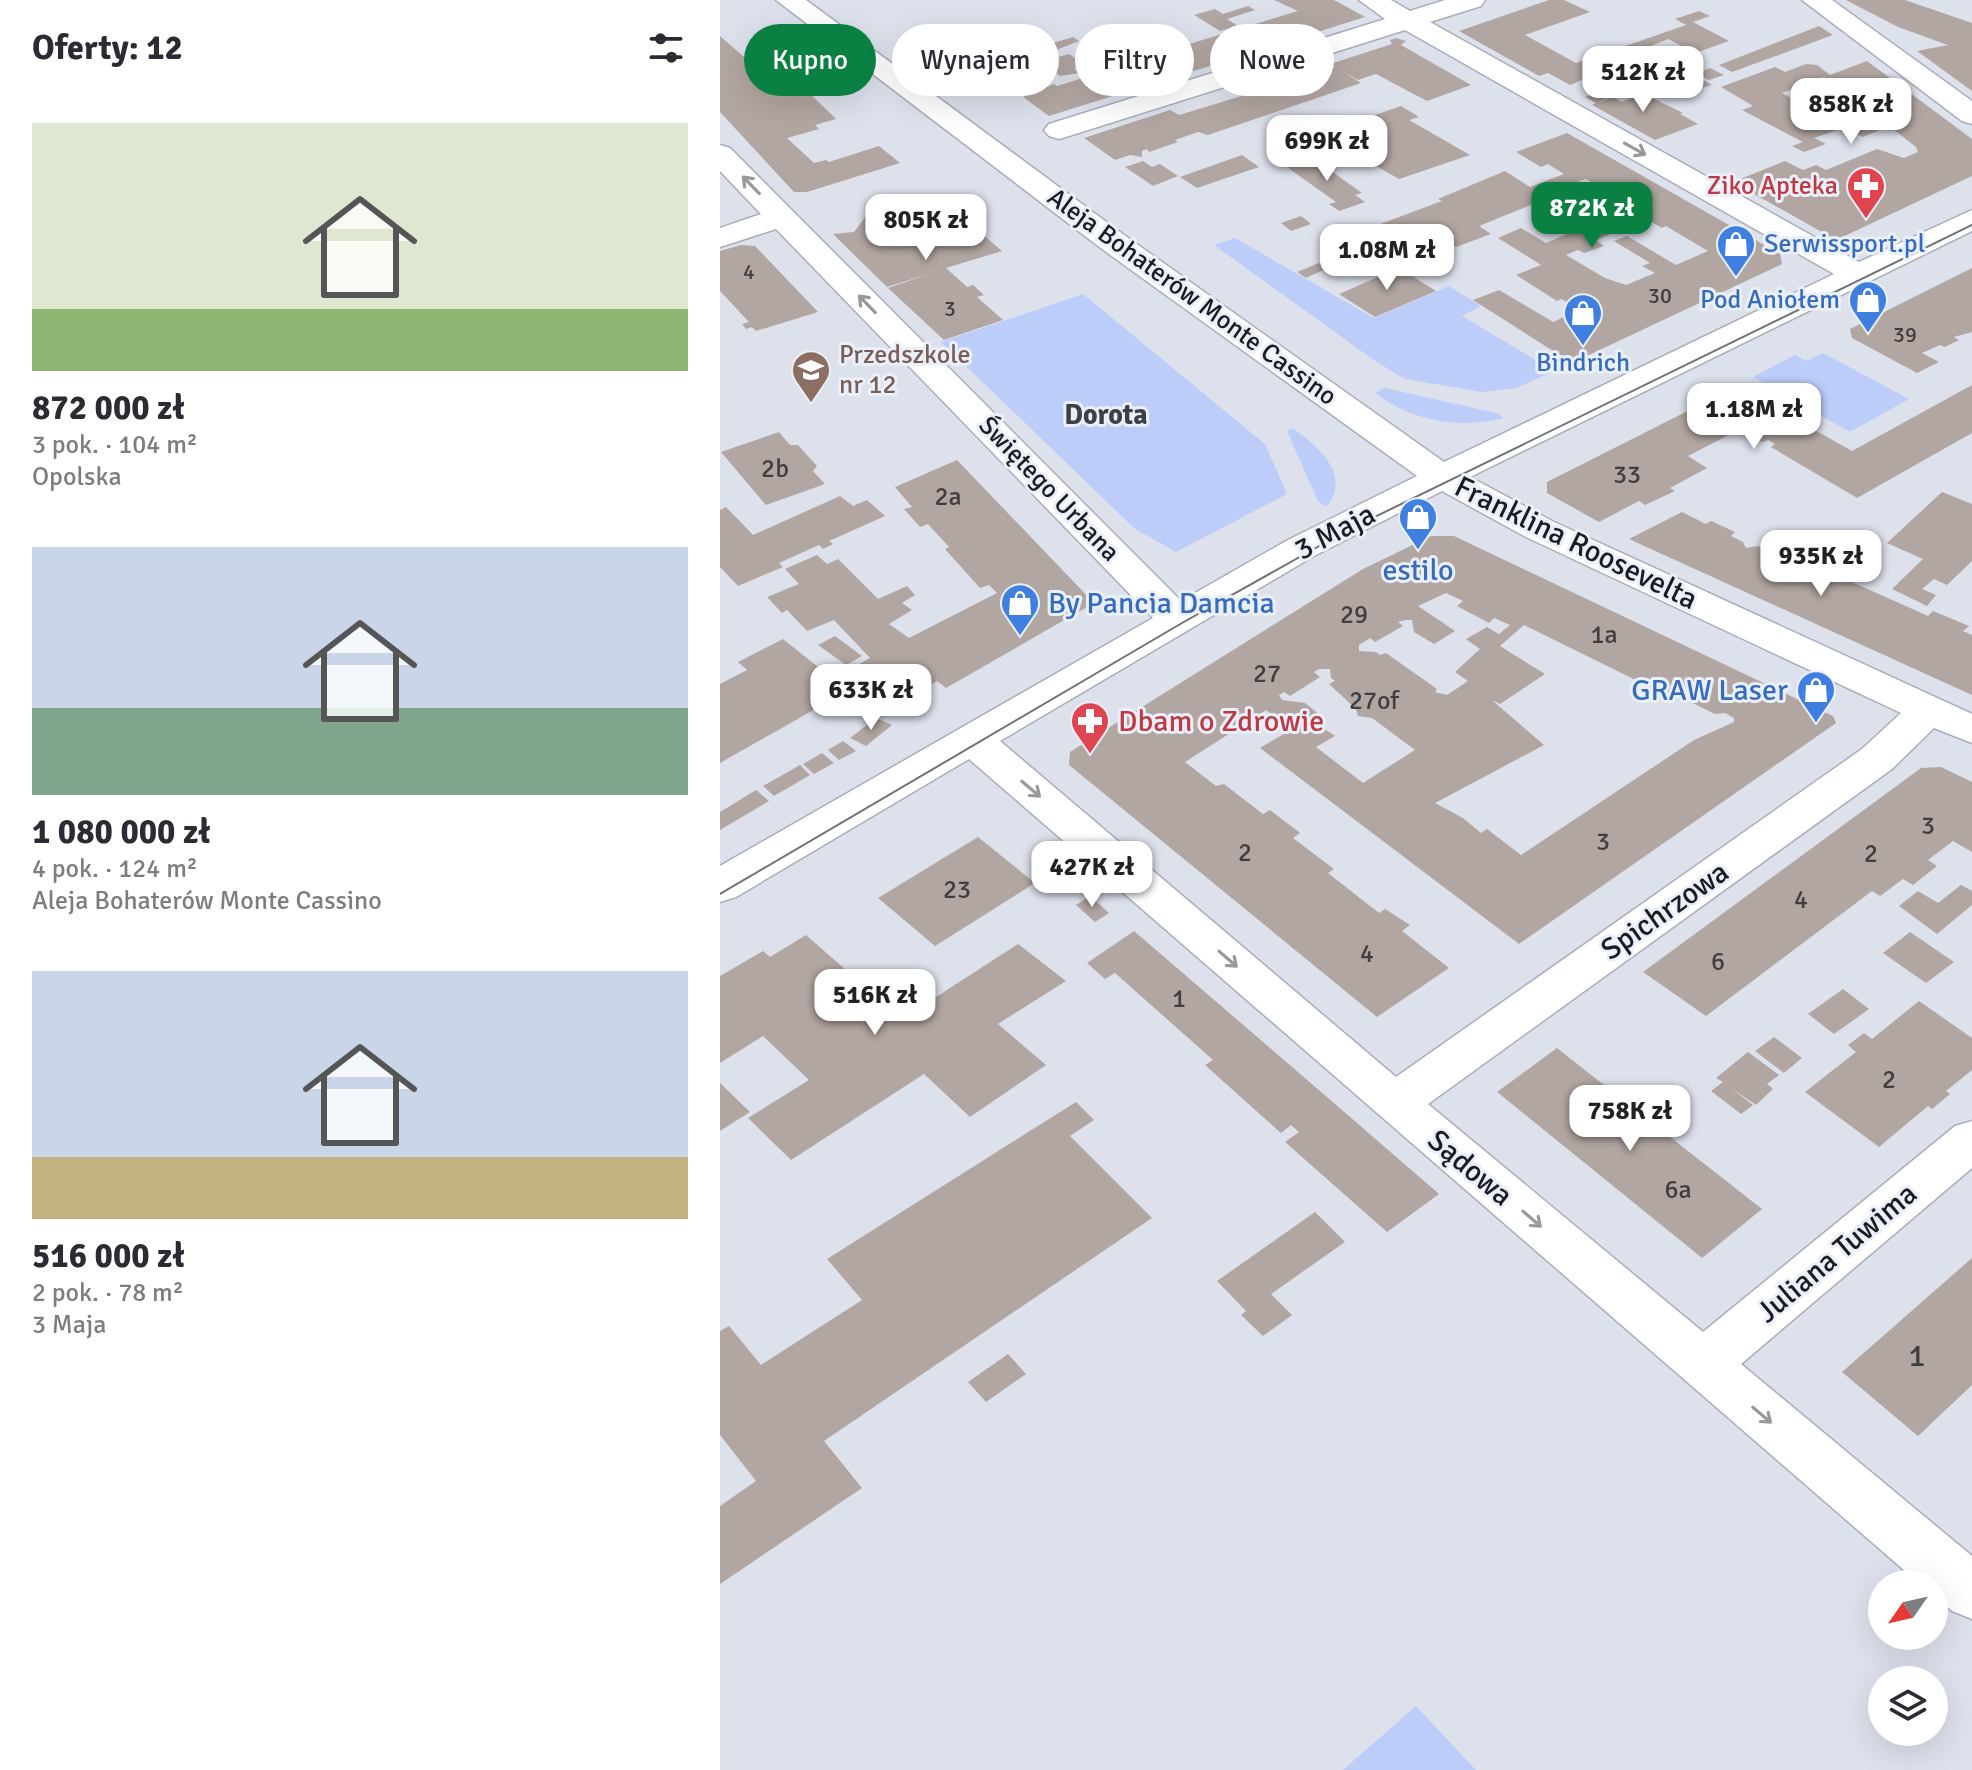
<!DOCTYPE html>
<html lang="pl">
<head>
<meta charset="utf-8">
<style>
  :root { --surface:#fff; --page:#f7f7f7; --text:#2b2b33; --muted:#7c7c81; --accent:#0b8043 }
  body { margin:0; font-family:Signika,sans-serif; background:var(--page); color:var(--text); height:100vh; display:flex; flex-direction:column; font-size:30px; white-space:nowrap }
  * { box-sizing:border-box; margin:0 }
  p { font-size:26px; color:var(--muted) }
  .icon { flex:none; width:44px; height:44px; fill:none; stroke:currentColor; stroke-width:2; stroke-linecap:round; stroke-linejoin:round }
  .map { position:relative; flex:1; overflow:hidden }
  .drawer { display:flex; flex-direction:column; background:var(--surface); width:720px }
  .drawer>* { flex:none }
  .hud { position:absolute; left:24px; top:24px; width:760px; height:72px; display:flex; gap:16px }
  .needle { width:52px; rotate:236deg }
  .controls { position:absolute; left:1148px; top:1570px; display:grid; gap:16px }
  .controls a { display:grid; place-items:center; width:80px; height:80px; border-radius:50%; background:var(--surface); box-shadow:0 8px 32px #0002; font-size:40px }
  .price { position:absolute; translate:-50% -68px; padding:0 18px; border-radius:16px; background:#fff; color:#222; font-size:26px; line-height:52px; filter:drop-shadow(0 2px 4px #0008) }
  .price::after { content:''; position:absolute; left:50%; top:48px; width:24px; height:18px; margin-left:-12px; background:inherit; clip-path:polygon(0 0,100% 0,50% 100%) }
  .price.current { background:var(--accent); color:#fff }
  ul { padding:0; list-style:none }
  li { display:grid; align-content:center; gap:16px; height:424px; padding:0 32px }
  li span { display:grid; place-items:center; height:248px; border-radius:0px; color:#555 }
  li>.icon { margin-inline-start:auto }
  span .icon { width:144px; height:144px; fill:#fffc; stroke-width:1 }
  li b { font-size:34px }
  h2 { display:flex; justify-content:space-between; align-items:center; height:96px; padding:0 32px; font-size:34px }
  .chip { padding:0 28px; border-radius:36px; background:var(--surface); box-shadow:0 8px 32px #0002; font-size:28px; line-height:72px }
  .chip.current { background:var(--accent); color:#fff }
  main { display:flex; flex:1; min-height:0 }
  .map>svg:first-child { display:block }
  .green { fill:#bccdf9 }
  .building { fill:#b2a6a2; fill-rule:evenodd }
  .lines { fill:none; stroke-linecap:round; stroke-linejoin:round }
  .minor-casing { stroke:#aaaeb9; stroke-width:3 }
  .minor { fill:#fff; fill-rule:evenodd }
  .tram { stroke:#707279; stroke-width:2 }
  .oneway { stroke:#98999b }
  .labels { text-anchor:middle; dominant-baseline:central; stroke-width:6; stroke-linejoin:round; paint-order:stroke }
  .far-number-label { font-size:22px; fill:#413e40 }
  .far-health-label { font-size:26px; fill:#be3a42; stroke:#eaeffa; text-anchor:end }
  .far-shop-label { font-size:26px; fill:#366cbe; stroke:#eaeffa; text-anchor:start }
  .far-street-label { font-size:26px; fill:#1b1c20; stroke:#eaeffa }
  .far-education-label { font-size:26px; fill:#785e54; stroke:#eaeffa; text-anchor:start }
  .number-label { font-size:26px; fill:#413e40 }
  .far-quarter-label { font-size:28px; font-weight:bold; fill:#3b3f48; stroke:#eaeffa }
  .street-label { font-size:30px; fill:#1b1c20; stroke:#eaeffa }
  .shop-label { font-size:30px; fill:#366cbe; stroke:#eaeffa }
  .health-label { font-size:30px; fill:#be3a42; stroke:#eaeffa; text-anchor:start }
  .near-number-label { font-size:32px; fill:#413e40 }
</style>
</head>
<body>
<main>
<section class="drawer">
<h2>Oferty: 12<svg class="icon" aria-label="filters" viewBox="0 0 24 24"><path d="M4 7h16M4 17h16"/><circle cx="9" cy="7" r="2"/><circle cx="15" cy="17" r="2"/></svg></h2>
<ul>
<li><span style="background:linear-gradient(#dfe7d0 75%,#8fb573 0)"><svg class="icon" aria-label="home" viewBox="0 0 24 24"><path d="M3 11l9-7 9 7M6 9v11h12V9"/></svg></span><div><b>872 000 zł</b><p>3 pok. · 104 m²</p><p>Opolska</p></div></li>
<li><span style="background:linear-gradient(#c9d6e8 65%,#7fa58c 0)"><svg class="icon" aria-label="home" viewBox="0 0 24 24"><path d="M3 11l9-7 9 7M6 9v11h12V9"/></svg></span><div><b>1 080 000 zł</b><p>4 pok. · 124 m²</p><p>Aleja Bohaterów Monte Cassino</p></div></li>
<li><span style="background:linear-gradient(#c9d6e8 75%,#c2b280 0)"><svg class="icon" aria-label="home" viewBox="0 0 24 24"><path d="M3 11l9-7 9 7M6 9v11h12V9"/></svg></span><div><b>516 000 zł</b><p>2 pok. · 78 m²</p><p>3 Maja</p></div></li>
</ul>
</section>
<div class="map">
<svg width="1252" height="1770" viewBox="0 0 1252 1770">
  <rect width="100%" height="100%" fill="#dde1ec"/>
  <g class="green">
    <polygon points="515,238 654,318 729,286 761,306 742,316 834,371 796,388 763,392 685,379 655,361 494,245"/>
    <polygon points="363,294 545,444 567,494 456,552 415,529 221,342"/>
    <polygon points="1103,353 1189,399 1130,432 1033,377 1075,355 1087,361"/>
    <path d="M665,388L776,413L784,418C737,429 694,422 655,393Z"/>
    <path d="M573,428C597,446 633,475 606,507L598,501L567,431Z"/>
    <polygon points="696,1706 756,1770 623,1770"/>
  </g>
  <g class="building">
    <polygon points="554,0 614,0 645,17 474,71 446,51 578,11"/>
    <polygon points="829,0 844,0 870,12 805,35 856,63 966,25 955,19 979,11 990,16 973,22 1009,41 975,53 948,39 926,48 932,51 850,85 828,73 819,76 739,31"/>
    <polygon points="1126,0 1185,0 1252,23 1252,91 1197,51 1228,45 1178,27"/>
    <polygon points="528,6 535,10 507,19 518,26 500,31 474,15 495,9 503,14"/>
    <polygon points="1099,26 1113,35 1012,72 999,65"/>
    <polygon points="0,36 45,75 41,76 47,82 39,85 75,79 116,119 95,125 99,129 67,138 94,163 106,160 109,162 159,146 180,163 87,192 74,192 0,112"/>
    <polygon points="353,37 359,41 331,52 338,57 349,54 365,65 354,69 360,73 340,76 308,51"/>
    <polygon points="676,38 686,41 681,45 751,85 707,101 656,74 638,80 622,71 641,83 488,135 478,132 455,140 458,142 429,152 427,149 422,151 422,157 410,155 395,160 364,138 450,110 459,115 597,73 615,67 610,64 672,44 670,40"/>
    <polygon points="435,54 464,74 402,93 374,73 394,67 390,64"/>
    <path d="M1147,61L1252,139V176L1116,240L1013,182L1065,161L1083,170L1096,165L1106,170L1157,149L1184,158L1198,152L1196,147L1169,126L1143,137L1123,128L1094,138L1106,144L1084,152L1072,146L1083,142L1022,110L1033,106L1001,87L1055,67L1065,72L1086,64L1097,65L1110,75ZM1104,77L1125,90L1119,92L1141,105L1126,103L1125,108H1133L1107,117L1089,108L1092,105L1086,106L1062,93Z"/>
    <polygon points="952,65 969,73 959,77 942,69"/>
    <polygon points="990,68 1004,75 989,80 977,74"/>
    <polygon points="941,70 957,78 933,87 917,78"/>
    <polygon points="976,76 992,85 981,88 965,80"/>
    <polygon points="366,77 393,96 329,116 303,97 334,84 337,86"/>
    <polygon points="962,80 981,90 970,94 951,84"/>
    <polygon points="883,90 893,95 877,103 893,97 902,102 922,93 963,113 960,114 978,124 935,140 872,105 876,103 865,97"/>
    <polygon points="681,106 699,117 689,120 750,155 679,179 619,145 597,153 579,141"/>
    <polygon points="847,133 1060,254 1062,264 852,363 753,300 779,290 833,322 861,309 841,299 837,301 796,275 821,265 778,238 801,228 826,243 880,220 899,231 875,240 884,246 864,253 858,250 846,255 885,278 906,285 935,273 922,266 930,263 894,241 907,236 956,265 988,251 946,226 942,228 928,220 932,218 888,192 882,195 871,188 877,186 866,179 859,181 855,187 759,226 771,234 736,247 725,240 735,236 717,224 706,228 722,239 709,244 693,233 668,243 647,229 722,201 718,199 785,171 810,187 844,174 828,164 821,167 796,152"/>
    <polygon points="522,155 539,167 477,188 460,177"/>
    <polygon points="590,156 642,193 635,195 645,202 619,211 609,204 616,202 564,165"/>
    <polygon points="423,161 432,167 440,164 458,176 433,186 405,167"/>
    <polygon points="215,194 282,251 226,268 247,287 253,285 264,295 257,297 283,320 224,340 168,288 212,273 167,287 113,234 134,232 146,216"/>
    <polygon points="581,216 591,224 571,231 561,223"/>
    <polygon points="691,236 708,247 685,255 669,244"/>
    <polygon points="656,239 672,249 661,253 645,243"/>
    <polygon points="21,245 35,246 98,312 36,331 32,327 26,329 22,324 29,322 0,291 0,251"/>
    <polygon points="599,263 608,268 586,278 577,272"/>
    <polygon points="679,268 716,291 655,317 619,294"/>
    <polygon points="1252,268 1252,332 1234,337 1239,340 1225,347 1220,345 1202,353 1219,362 1197,373 1132,338 1130,329"/>
    <polygon points="1252,385 1252,433 1137,498 1051,447 1055,444 1048,440 1043,442 1030,437 1032,431 1024,427 968,456 987,468 950,488 955,491 925,505 919,501 879,522 827,493 827,482 1017,386 1132,451"/>
    <polygon points="59,432 70,445 78,445 97,466 93,471 105,484 46,505 1,452"/>
    <polygon points="237,460 374,603 226,688 217,681 194,695 162,671 0,763 0,684 27,670 18,662 63,639 113,679 150,658 114,620 87,631 67,610 62,613 47,597 79,584 65,569 97,555 107,564 118,559 158,599 187,586 195,595 182,603 192,610 169,624 189,638 277,593 269,585 260,588 225,549 229,547 208,524 200,527 184,509 192,507 175,487"/>
    <polygon points="1222,492 1252,504 1252,561 1227,585 1214,579 1202,589 1216,595 1207,606 1172,589 1203,559 1167,543"/>
    <polygon points="120,496 133,506 147,500 165,516 109,541 113,544 103,549 99,545 59,563 63,567 18,586 0,567 0,510 6,507 33,535"/>
    <polygon points="962,512 986,524 991,521 1015,532 1011,536 1023,542 1026,548 1038,546 1054,556 1061,550 1094,565 1098,561 1137,578 1132,582 1208,616 1213,611 1249,626 1243,631 1252,635 1252,695 909,539"/>
    <path d="M711,536H734L1113,716L1116,723L799,944L540,748L572,729L546,710L465,762L496,786L504,784L543,814L550,810L580,833L573,838L614,869L608,873L659,913L665,909L690,925L682,931L729,968L657,1017L349,765L350,752L643,569ZM726,593L743,601L737,606L769,623L774,618L790,625L779,634L767,627L746,639L760,649L735,672L748,681L727,695L715,692L717,689L666,653L660,655L656,652L639,651V645L650,638L655,642L683,626L678,622L686,620H692L694,632L714,644L735,631L698,606ZM804,625L946,695L950,692L995,714L1005,713L1014,718V722L974,740L801,855L767,829L761,833L743,818L715,803L824,745L772,700L780,704L825,674L780,646ZM599,669H610L611,678L615,681L609,684L636,709L638,716L652,718L695,750L643,783L596,747L615,736L592,720L600,715L585,703L562,700L559,695L564,692L570,696L600,677L594,672Z"/>
    <polygon points="115,636 142,656 126,665 98,645"/>
    <polygon points="156,718 172,725 146,746 130,738"/>
    <polygon points="123,741 136,751 119,760 108,750"/>
    <polygon points="102,753 114,763 94,774 83,764"/>
    <polygon points="80,765 90,775 54,796 43,786"/>
    <polygon points="1221,767 1252,782 1252,852 1233,841 1208,860 1217,866 1193,885 1183,879 1160,896 1152,891 986,1016 923,972 1201,768"/>
    <polygon points="36,790 49,801 0,830 0,812"/>
    <polygon points="258,837 315,883 215,946 158,898"/>
    <polygon points="1241,885 1252,891 1252,905 1217,934 1179,906 1198,891 1218,903"/>
    <polygon points="370,896 389,913 375,922 356,905"/>
    <polygon points="414,931 607,1097 719,1194 667,1232 565,1142 579,1132 571,1125 561,1133 485,1065 493,1060 395,973 385,979 367,963"/>
    <polygon points="1190,932 1234,962 1206,983 1163,953"/>
    <polygon points="86,935 182,1019 298,944 346,981 278,1024 326,1065 250,1117 204,1074 71,1160 28,1118 89,1080 43,1036 0,1063 0,976 43,951 50,957"/>
    <polygon points="1123,989 1149,1009 1114,1034 1088,1014"/>
    <polygon points="1199,1001 1252,1038 1252,1070 1226,1091 1230,1094 1212,1109 1208,1106 1159,1147 1085,1092 1136,1052 1128,1045 1144,1033 1152,1039"/>
    <polygon points="1054,1037 1082,1058 1064,1073 1035,1051"/>
    <polygon points="837,1048 936,1126 1042,1209 982,1258 777,1092"/>
    <polygon points="1028,1052 1059,1075 1047,1084 1053,1089 1036,1105 1011,1088 1033,1105 1021,1114 991,1091 1003,1082 996,1078"/>
    <polygon points="0,1083 30,1112 0,1131"/>
    <polygon points="356,1102 374,1120 350,1136 432,1218 104,1441 142,1488 0,1584 0,1506 36,1481 0,1435 0,1331 9,1326 41,1365 142,1300 107,1259"/>
    <polygon points="595,1212 625,1242 551,1294 572,1315 543,1336 521,1315 526,1311 497,1281"/>
    <polygon points="1252,1258 1252,1385 1198,1436 1122,1372"/>
    <polygon points="288,1354 306,1374 266,1402 248,1382"/>
  </g>
  <g class="lines">
    <g class="minor-casing">
      <g id="minor">
        <path d="M56,0H86L404,235L724,462L1114,274L685,30L349,136L339,139L329,136L324,130L329,124L665,19L639,0H671L690,11L725,0H765L761,6L710,22L1139,262L1252,210V231L750,477L832,521L1252,714V743L1214,728L1172,769L708,1104L983,1332L1235,1126L1252,1121V1168L1021,1364L1252,1556V1619L1232,1611L1214,1596V1584H1200L249,759L16,897L0,902V866L433,618L56,229L0,247V228L41,214L0,171V145L10,148L461,601L568,540L697,476L382,249ZM722,491L806,537L1181,713L1142,749L676,1077L280,741L594,556Z"/>
        <polygon points="1082,0 1112,0 1252,101 1252,124 1242,121"/>
      </g>
    </g>
    <use href="#minor" class="minor"/>
    <polyline class="tram" points="0,894 462,623 626,531 1252,225"/>
  </g>
  <defs><path id="oneway-shaft" d="M-6 0H5M1.5-3L5.5 0L1.5 3" fill="none" stroke-width="1.6" stroke-linecap="round" stroke-linejoin="round" transform="scale(2)"/></defs>
  <g class="oneway">
    <use href="#oneway-shaft" transform="translate(915 149) rotate(29)"/>
    <use href="#oneway-shaft" transform="translate(31 185) rotate(-134)"/>
    <use href="#oneway-shaft" transform="translate(147 304) rotate(-134)"/>
    <use href="#oneway-shaft" transform="translate(311 789) rotate(40)"/>
    <use href="#oneway-shaft" transform="translate(508 959) rotate(41)"/>
    <use href="#oneway-shaft" transform="translate(812 1219) rotate(41)"/>
    <use href="#oneway-shaft" transform="translate(1042 1415) rotate(40)"/>
  </g>
  <defs>
    <g id="pharmacy-pin" transform="scale(2)"><path d="M0 17L-7.5 6A9.5 9.5 0 1 1 7.5 6Z" fill="#e0444e" stroke="#eaeffa"/><path d="M-2-6h4v4h4v4h-4v4h-4v-4h-4v-4h4Z" fill="#fff"/></g>
    <g id="shop-pin" transform="scale(2)"><path d="M0 17L-7.5 6A9.5 9.5 0 1 1 7.5 6Z" fill="#3f7fe0" stroke="#eaeffa"/><path d="M-5-2.5h2.3a2.7 3.5 0 0 1 5.4 0H5L5.5 6h-11ZM-1.5-2.5h3a1.5 2.3 0 0 0-3 0Z" fill="#fff"/></g>
    <g id="school-pin" transform="scale(2)"><path d="M0 17L-7.5 6A9.5 9.5 0 1 1 7.5 6Z" fill="#8d6e63" stroke="#eaeffa"/><path d="M0-5L7-2L0 1L-7-2ZM-4 1L0 2.5L4 1V4Q0 6-4 4Z" fill="#fff"/></g>
  </defs>
  <g fill-rule="evenodd">
    <use href="#pharmacy-pin" x="1146" y="186"/>
    <use href="#shop-pin" x="1016" y="244"/>
    <use href="#shop-pin" x="1148" y="300"/>
    <use href="#shop-pin" x="863" y="313"/>
    <use href="#school-pin" x="91" y="370"/>
    <use href="#shop-pin" x="698" y="517"/>
    <use href="#shop-pin" x="300" y="603"/>
    <use href="#shop-pin" x="1096" y="690"/>
    <use href="#pharmacy-pin" x="370" y="721"/>
  </g>
  <g class="labels">
    <g class="far-number-label">
      <text x="29" y="271">4</text>
      <text x="940" y="295">30</text>
      <text x="230" y="308">3</text>
      <text x="1185" y="334">39</text>
    </g>
    <g class="far-health-label">
      <text x="1118" y="186">Ziko Apteka</text>
    </g>
    <g class="far-shop-label">
      <text x="1044" y="244">Serwissport.pl</text>
      <text x="1120" y="300" text-anchor="end">Pod Aniołem</text>
      <text x="863" y="363" text-anchor="middle">Bindrich</text>
    </g>
    <g class="far-street-label">
      <text transform="translate(472 297) rotate(36)">Aleja Bohaterów Monte Cassino</text>
      <text transform="translate(329 489) rotate(46)">Świętego Urbana</text>
    </g>
    <g class="far-education-label">
      <text x="119" y="355">Przedszkole<tspan x="119" dy="30">nr 12</tspan></text>
    </g>
    <g class="number-label">
      <text x="55" y="469">2b</text>
      <text x="907" y="475">33</text>
      <text x="228" y="497">2a</text>
      <text x="634" y="615">29</text>
      <text x="884" y="635">1a</text>
      <text x="547" y="674">27</text>
      <text x="654" y="701">27of</text>
      <text x="1208" y="826">3</text>
      <text x="883" y="842">3</text>
      <text x="525" y="853">2</text>
      <text x="1151" y="854">2</text>
      <text x="237" y="890">23</text>
      <text x="1081" y="900">4</text>
      <text x="647" y="954">4</text>
      <text x="998" y="962">6</text>
      <text x="459" y="999">1</text>
      <text x="1169" y="1080">2</text>
      <text x="958" y="1190">6a</text>
    </g>
    <g class="far-quarter-label">
      <text x="386" y="415">Dorota</text>
    </g>
    <g class="street-label">
      <text transform="translate(615 532) rotate(-28)">3 Maja</text>
      <text transform="translate(856 543) rotate(26)">Franklina Roosevelta</text>
      <text transform="translate(945 911) rotate(-35)">Spichrzowa</text>
      <text transform="translate(750 1168) rotate(40)">Sądowa</text>
      <text transform="translate(1117 1253) rotate(-40)">Juliana Tuwima</text>
    </g>
    <g class="shop-label">
      <text x="698" y="570">estilo</text>
      <text x="328" y="603" text-anchor="start">By Pancia Damcia</text>
      <text x="1068" y="690" text-anchor="end">GRAW Laser</text>
    </g>
    <g class="health-label">
      <text x="398" y="721">Dbam o Zdrowie</text>
    </g>
    <g class="near-number-label">
      <text x="1197" y="1355">1</text>
    </g>
  </g>
</svg>
<div class="controls">
<a><svg class="needle" viewBox="-14 -14 28 28"><path d="M0-13l5 13h-10z" fill="#e53935"/><path d="M0 13l5-13h-10z" fill="#7c7c81"/></svg></a>
<a><svg class="icon" aria-label="layers" viewBox="0 0 24 24"><path d="M12 4l9 5-9 5-9-5zM3 14l9 5 9-5"/></svg></a>
</div>
<b class="price" style="left:923px;top:114px">512K zł</b>
<b class="price" style="left:1131px;top:146px">858K zł</b>
<b class="price" style="left:607px;top:183px">699K zł</b>
<b class="price current" style="left:872px;top:250px">872K zł</b>
<b class="price" style="left:206px;top:262px">805K zł</b>
<b class="price" style="left:667px;top:292px">1.08M zł</b>
<b class="price" style="left:1034px;top:451px">1.18M zł</b>
<b class="price" style="left:1101px;top:598px">935K zł</b>
<b class="price" style="left:151px;top:732px">633K zł</b>
<b class="price" style="left:372px;top:909px">427K zł</b>
<b class="price" style="left:155px;top:1037px">516K zł</b>
<b class="price" style="left:910px;top:1153px">758K zł</b>
<div class="hud">
<a class="chip current">Kupno</a>
<a class="chip">Wynajem</a>
<a class="chip">Filtry</a>
<a class="chip">Nowe</a>
</div>
</div>
</main>
</body>
</html>
